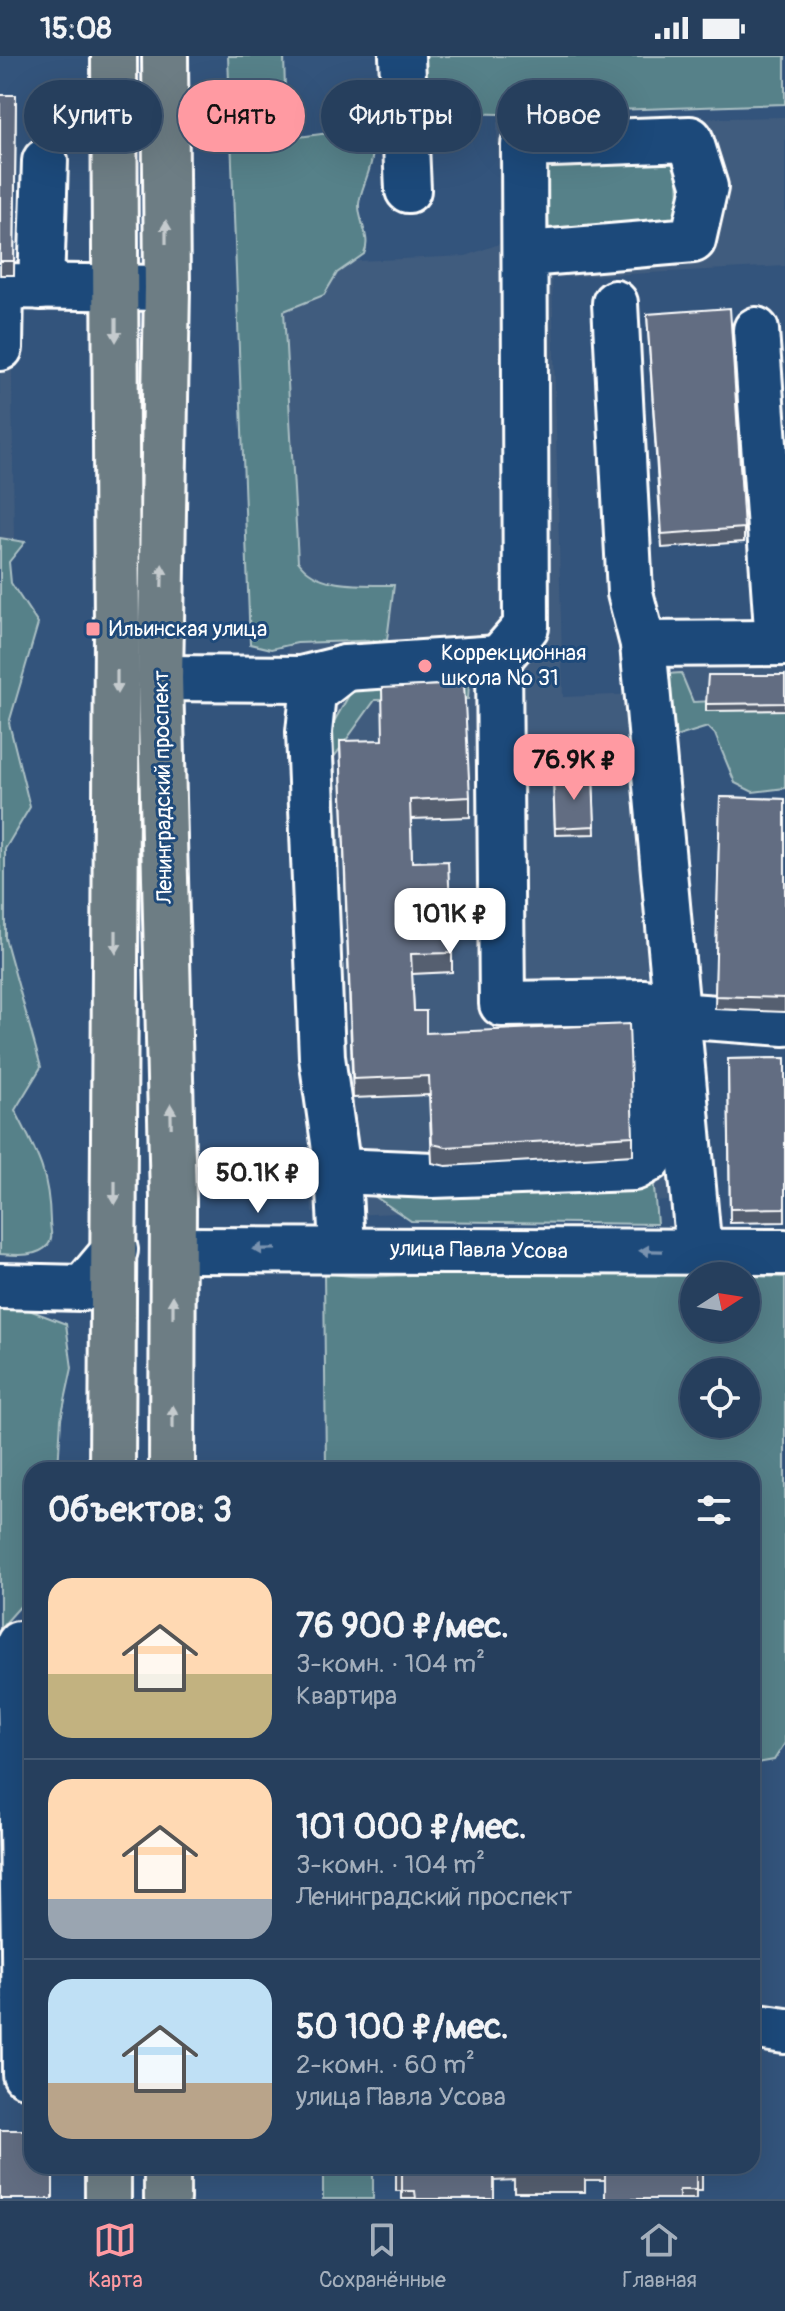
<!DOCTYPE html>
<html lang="ru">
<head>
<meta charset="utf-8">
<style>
  :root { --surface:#263f5d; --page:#2e4663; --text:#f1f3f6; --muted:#a4afbc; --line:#425872; --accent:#ff9aa2 }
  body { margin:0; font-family:Pangolin,sans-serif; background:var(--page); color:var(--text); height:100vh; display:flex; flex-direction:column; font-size:30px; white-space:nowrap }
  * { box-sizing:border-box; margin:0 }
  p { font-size:26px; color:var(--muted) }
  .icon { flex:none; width:44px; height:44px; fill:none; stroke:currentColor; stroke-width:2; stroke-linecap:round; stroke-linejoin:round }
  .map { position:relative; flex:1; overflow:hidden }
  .side { position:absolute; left:24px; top:1406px; width:736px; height:712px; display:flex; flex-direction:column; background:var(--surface); border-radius:24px; box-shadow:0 8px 32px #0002,0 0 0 2px var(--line) }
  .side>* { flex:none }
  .hud { position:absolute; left:24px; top:24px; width:738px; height:72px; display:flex; gap:16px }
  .needle { width:52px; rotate:78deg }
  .fabs { position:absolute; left:680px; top:1206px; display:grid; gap:16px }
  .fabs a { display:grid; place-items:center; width:80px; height:80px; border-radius:50%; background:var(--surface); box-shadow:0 8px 32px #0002,0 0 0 2px var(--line); font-size:40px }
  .price { position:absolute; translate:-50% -68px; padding:0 18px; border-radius:16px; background:#fff; color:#222; font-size:26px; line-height:52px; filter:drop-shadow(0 2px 4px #0008) }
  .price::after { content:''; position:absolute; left:50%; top:48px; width:24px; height:18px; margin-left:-12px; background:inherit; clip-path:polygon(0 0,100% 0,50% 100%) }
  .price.active { background:var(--accent); color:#111 }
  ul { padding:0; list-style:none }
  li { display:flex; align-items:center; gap:24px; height:200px; padding:0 24px }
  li+li { border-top:2px solid var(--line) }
  li span { display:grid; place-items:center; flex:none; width:224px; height:160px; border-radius:24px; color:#555 }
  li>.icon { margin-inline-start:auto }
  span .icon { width:96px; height:96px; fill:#fffc; stroke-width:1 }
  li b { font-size:34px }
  h2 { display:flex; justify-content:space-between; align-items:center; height:96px; padding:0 24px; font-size:34px }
  .chip { padding:0 28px; border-radius:36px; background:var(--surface); box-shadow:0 8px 32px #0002,0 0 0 2px var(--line); font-size:28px; line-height:72px }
  .chip.active { background:var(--accent); color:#111 }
  .status { display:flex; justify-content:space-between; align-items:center; height:56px; padding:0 40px; background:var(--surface); direction:ltr }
  .status svg { height:22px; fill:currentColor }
  .tab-bar { display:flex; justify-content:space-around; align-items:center; height:112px; border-top:2px solid var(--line); background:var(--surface); font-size:22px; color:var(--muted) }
  .tab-bar a { display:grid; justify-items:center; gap:4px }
  .tab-bar .active { color:var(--accent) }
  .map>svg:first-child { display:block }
  .built { fill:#415c7e }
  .green { fill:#578189; stroke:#abc0c4; stroke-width:2; fill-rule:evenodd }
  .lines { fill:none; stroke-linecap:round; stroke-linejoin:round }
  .minor-casing { stroke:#fff; stroke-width:50 }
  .major-casing { stroke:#fff; stroke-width:50 }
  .minor { stroke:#1f4a7a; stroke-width:44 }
  .major { stroke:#6d7d84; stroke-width:44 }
  .wall { fill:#545e70; stroke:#fff; stroke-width:2 }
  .building { fill:#626d82; stroke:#fff; stroke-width:2 }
  .oneway { fill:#c5cbce }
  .oneway2 { fill:#7992af }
  .poi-dot { fill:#ff9aa2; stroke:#1f4a7a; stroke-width:3 }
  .labels { text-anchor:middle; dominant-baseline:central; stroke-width:6; stroke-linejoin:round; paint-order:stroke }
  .poi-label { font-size:22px; fill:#fff; stroke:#1f4a7a; text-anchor:start }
  .street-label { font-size:22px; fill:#fff; stroke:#1f4a7a }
</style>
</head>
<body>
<div class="status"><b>15:08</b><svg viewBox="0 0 49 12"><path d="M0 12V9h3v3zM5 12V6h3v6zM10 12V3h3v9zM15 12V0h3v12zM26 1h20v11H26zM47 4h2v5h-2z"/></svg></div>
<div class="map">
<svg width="785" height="2143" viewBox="0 0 785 2143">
  <rect width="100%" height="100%" fill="#33547c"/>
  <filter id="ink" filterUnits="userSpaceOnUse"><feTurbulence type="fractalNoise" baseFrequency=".0125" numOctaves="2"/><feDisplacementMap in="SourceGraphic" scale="16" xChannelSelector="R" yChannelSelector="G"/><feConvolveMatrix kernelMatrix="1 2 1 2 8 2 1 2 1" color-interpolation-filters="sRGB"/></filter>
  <g filter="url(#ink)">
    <g class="built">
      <polygon points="785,61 785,210 552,222 563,641 641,638 650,765 638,778 648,929 663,943 668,1145 351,1159 312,1157 290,622 265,241 294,208 466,200 499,188 497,66"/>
      <polygon points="0,252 11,252 14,486 0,482"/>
      <polygon points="785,597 785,651 675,653 670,598"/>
    </g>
    <g class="green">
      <path d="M228,0H284L285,33L274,54L276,78L283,83L360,73C389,88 360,128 359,148C358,166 372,181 364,198L337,217L324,239L284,255L298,505C318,534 363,528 394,529L387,584L297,587L271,593L250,588Z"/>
      <polygon points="416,0 785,0 785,48 585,55 534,50 500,58 456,57 424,48"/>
      <polygon points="677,95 680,171 549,180 545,98"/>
      <path d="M0,482L25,486L9,506L11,527L38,568L9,667L30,751L5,793V882L41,1011L15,1054C37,1097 49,1116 50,1165C50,1174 54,1181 48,1189C37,1202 14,1199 0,1198Z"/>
      <polygon points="681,617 693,646 785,642 785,732 753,736 735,727 715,678 708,671 672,682 667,618"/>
      <polygon points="469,627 468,643 375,644 334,701 339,801 327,791 324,683 352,634"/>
      <polygon points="653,1119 657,1168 411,1165 364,1133"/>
      <path d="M499,1215L728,1220H694V1272H746V1220L785,1221V1687L774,1704L752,1708V1414H326L324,1216C353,1223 382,1220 411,1219C441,1217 468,1221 499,1215ZM694,1316H746V1368H694Z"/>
      <polygon points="0,1243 66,1268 72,1312 61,1363 58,1414 32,1414 32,1537 0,1573"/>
      <rect x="323" y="2110" width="50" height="33"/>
    </g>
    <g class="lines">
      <g class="minor-casing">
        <g id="minor">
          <polyline points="402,0 408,134"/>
          <polyline points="0,230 167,232"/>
          <polyline points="41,231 45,105"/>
          <polyline points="615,247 630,537 643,588 699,1196"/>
          <polyline points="756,274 778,587"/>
          <polyline points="0,292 1,230"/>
          <polyline points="643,588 785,587"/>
          <polyline points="499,602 526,571 524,89 690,83 705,131 693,184 527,198"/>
          <polyline points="160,622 301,623 345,612 499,602 502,948 645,946 650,1103 634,1112 433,1119 338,1115"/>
          <polyline points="676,959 785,967"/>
          <polyline points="342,1192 338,1115 322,1001 309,676 313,637 345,612"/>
          <polyline points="174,1194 785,1196"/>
          <polyline points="0,1230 83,1232 115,1194"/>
          <polyline points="19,1588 24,1892 32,1893"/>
          <polyline points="24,1892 25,2018"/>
          <polyline points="752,1970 785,1975"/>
        </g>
      </g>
      <g class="major-casing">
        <g id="major">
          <polyline points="165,0 167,232 160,622 173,1142 172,1414"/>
          <polyline points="112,1414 117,578 114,0"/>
          <polyline points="108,2143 108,2110"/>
          <polyline points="167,2143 167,2110"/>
        </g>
      </g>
      <use href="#minor" class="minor"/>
      <use href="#major" class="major"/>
    </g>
    <g class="wall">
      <polygon points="0,39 16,39 14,219 0,219"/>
      <polygon points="647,258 744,472 744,486 662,492"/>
      <polygon points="785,619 785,654 706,655 706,648"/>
      <polygon points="340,685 470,741 470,761 411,763 412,806 452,897 452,916 412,918 414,955 426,977 633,1080 633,1099 446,1110 432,1107 429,1039 353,1042"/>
      <polygon points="593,720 595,778 555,779 553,721"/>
      <polygon points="720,741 785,743 785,956 715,953"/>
      <polygon points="785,1002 785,1166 730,1167 728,1003"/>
      <polygon points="396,2110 702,2110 702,2135 696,2135 696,2143 605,2143 605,2124 585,2124 585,2136 514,2136 514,2124 494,2125 494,2143 402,2143 402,2135 396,2135"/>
    </g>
    <g class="building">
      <polygon points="0,39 16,39 14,205 0,205"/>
      <polygon points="730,252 744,472 662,478 647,258"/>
      <polygon points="708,619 785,619 785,647 706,648"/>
      <polygon points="464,628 470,741 410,744 412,806 448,805 452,897 411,898 414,955 426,955 426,977 629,968 633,1080 446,1091 432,1088 429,1020 353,1023 340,685 383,684 382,632"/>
      <polygon points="593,720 595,770 555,772 553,721"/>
      <polygon points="720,741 785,743 785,942 715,940"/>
      <polygon points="785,1002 785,1152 730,1153 728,1003"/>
      <polygon points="0,2074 32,2074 32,2110 53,2110 53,2143 0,2143"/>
      <polygon points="402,2110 494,2110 494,2143 416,2143 415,2135 402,2135"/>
      <polygon points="605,2110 696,2110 696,2134 679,2134 679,2143 605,2143"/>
    </g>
    <defs><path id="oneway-solid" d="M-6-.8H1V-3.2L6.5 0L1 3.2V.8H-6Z" transform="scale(2)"/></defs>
    <g class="oneway">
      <use href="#oneway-solid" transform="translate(166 176) rotate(-90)"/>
      <use href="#oneway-solid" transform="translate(116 274) rotate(90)"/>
      <use href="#oneway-solid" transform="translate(162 520) rotate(-89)"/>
      <use href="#oneway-solid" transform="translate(117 626) rotate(90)"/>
      <use href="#oneway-solid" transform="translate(116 886) rotate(90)"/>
      <use href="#oneway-solid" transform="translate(171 1060) rotate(-91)"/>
      <use href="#oneway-solid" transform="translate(115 1137) rotate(90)"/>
      <use href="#oneway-solid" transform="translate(173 1251) rotate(-90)"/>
      <use href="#oneway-solid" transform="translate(173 1361) rotate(-90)"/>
    </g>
    <g class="oneway2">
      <use href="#oneway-solid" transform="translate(264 1193) rotate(179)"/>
      <use href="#oneway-solid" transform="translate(651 1195) rotate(-179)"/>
    </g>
  </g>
  <g class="poi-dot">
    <rect x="85" y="565" width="16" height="16" rx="4"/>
    <circle cx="425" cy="610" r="8"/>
  </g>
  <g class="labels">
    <g class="poi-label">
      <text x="109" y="573">Ильинская улица</text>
      <text x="441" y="597">Коррекционная<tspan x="441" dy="25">школа № 31</tspan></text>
    </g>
    <g class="street-label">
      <text transform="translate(163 731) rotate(-91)">Ленинградский проспект</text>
      <text transform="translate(479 1194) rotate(1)">улица Павла Усова</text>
    </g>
  </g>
</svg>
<div class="fabs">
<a><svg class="needle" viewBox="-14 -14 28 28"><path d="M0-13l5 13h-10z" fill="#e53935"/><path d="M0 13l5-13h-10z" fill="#a4afbc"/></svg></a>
<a><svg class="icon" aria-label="locate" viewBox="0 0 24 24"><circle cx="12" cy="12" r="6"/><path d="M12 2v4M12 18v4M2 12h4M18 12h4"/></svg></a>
</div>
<b class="price active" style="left:574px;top:746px">76.9K ₽</b>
<b class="price" style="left:450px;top:900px">101K ₽</b>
<b class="price" style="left:258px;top:1159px">50.1K ₽</b>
<div class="hud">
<a class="chip">Купить</a>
<a class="chip active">Снять</a>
<a class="chip">Фильтры</a>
<a class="chip">Новое</a>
</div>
<section class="side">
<h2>Объектов: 3<svg class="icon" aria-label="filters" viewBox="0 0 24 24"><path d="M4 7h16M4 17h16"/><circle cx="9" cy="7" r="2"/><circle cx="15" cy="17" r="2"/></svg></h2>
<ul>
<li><span style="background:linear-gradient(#ffd9b3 60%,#c2b280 0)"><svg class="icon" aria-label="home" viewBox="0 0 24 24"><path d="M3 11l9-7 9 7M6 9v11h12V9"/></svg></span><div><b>76 900 ₽/мес.</b><p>3-комн. · 104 m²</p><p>Квартира</p></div></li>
<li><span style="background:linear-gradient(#ffd9b3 75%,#9aa5b1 0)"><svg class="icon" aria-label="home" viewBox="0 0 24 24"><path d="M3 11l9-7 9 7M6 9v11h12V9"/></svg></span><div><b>101 000 ₽/мес.</b><p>3-комн. · 104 m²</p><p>Ленинградский проспект</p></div></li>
<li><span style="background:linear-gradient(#bfe0f5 65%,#b9a48a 0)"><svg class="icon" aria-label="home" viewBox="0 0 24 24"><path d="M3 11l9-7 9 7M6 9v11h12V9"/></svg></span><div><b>50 100 ₽/мес.</b><p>2-комн. · 60 m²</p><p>улица Павла Усова</p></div></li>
</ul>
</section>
</div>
<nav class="tab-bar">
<a class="active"><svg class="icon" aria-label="map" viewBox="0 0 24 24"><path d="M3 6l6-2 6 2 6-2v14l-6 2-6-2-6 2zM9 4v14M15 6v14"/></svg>Карта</a>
<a><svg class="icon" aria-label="saved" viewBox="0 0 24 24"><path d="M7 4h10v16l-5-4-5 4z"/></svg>Сохранённые</a>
<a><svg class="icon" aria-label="home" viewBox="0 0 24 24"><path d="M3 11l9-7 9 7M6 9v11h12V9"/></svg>Главная</a>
</nav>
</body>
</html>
